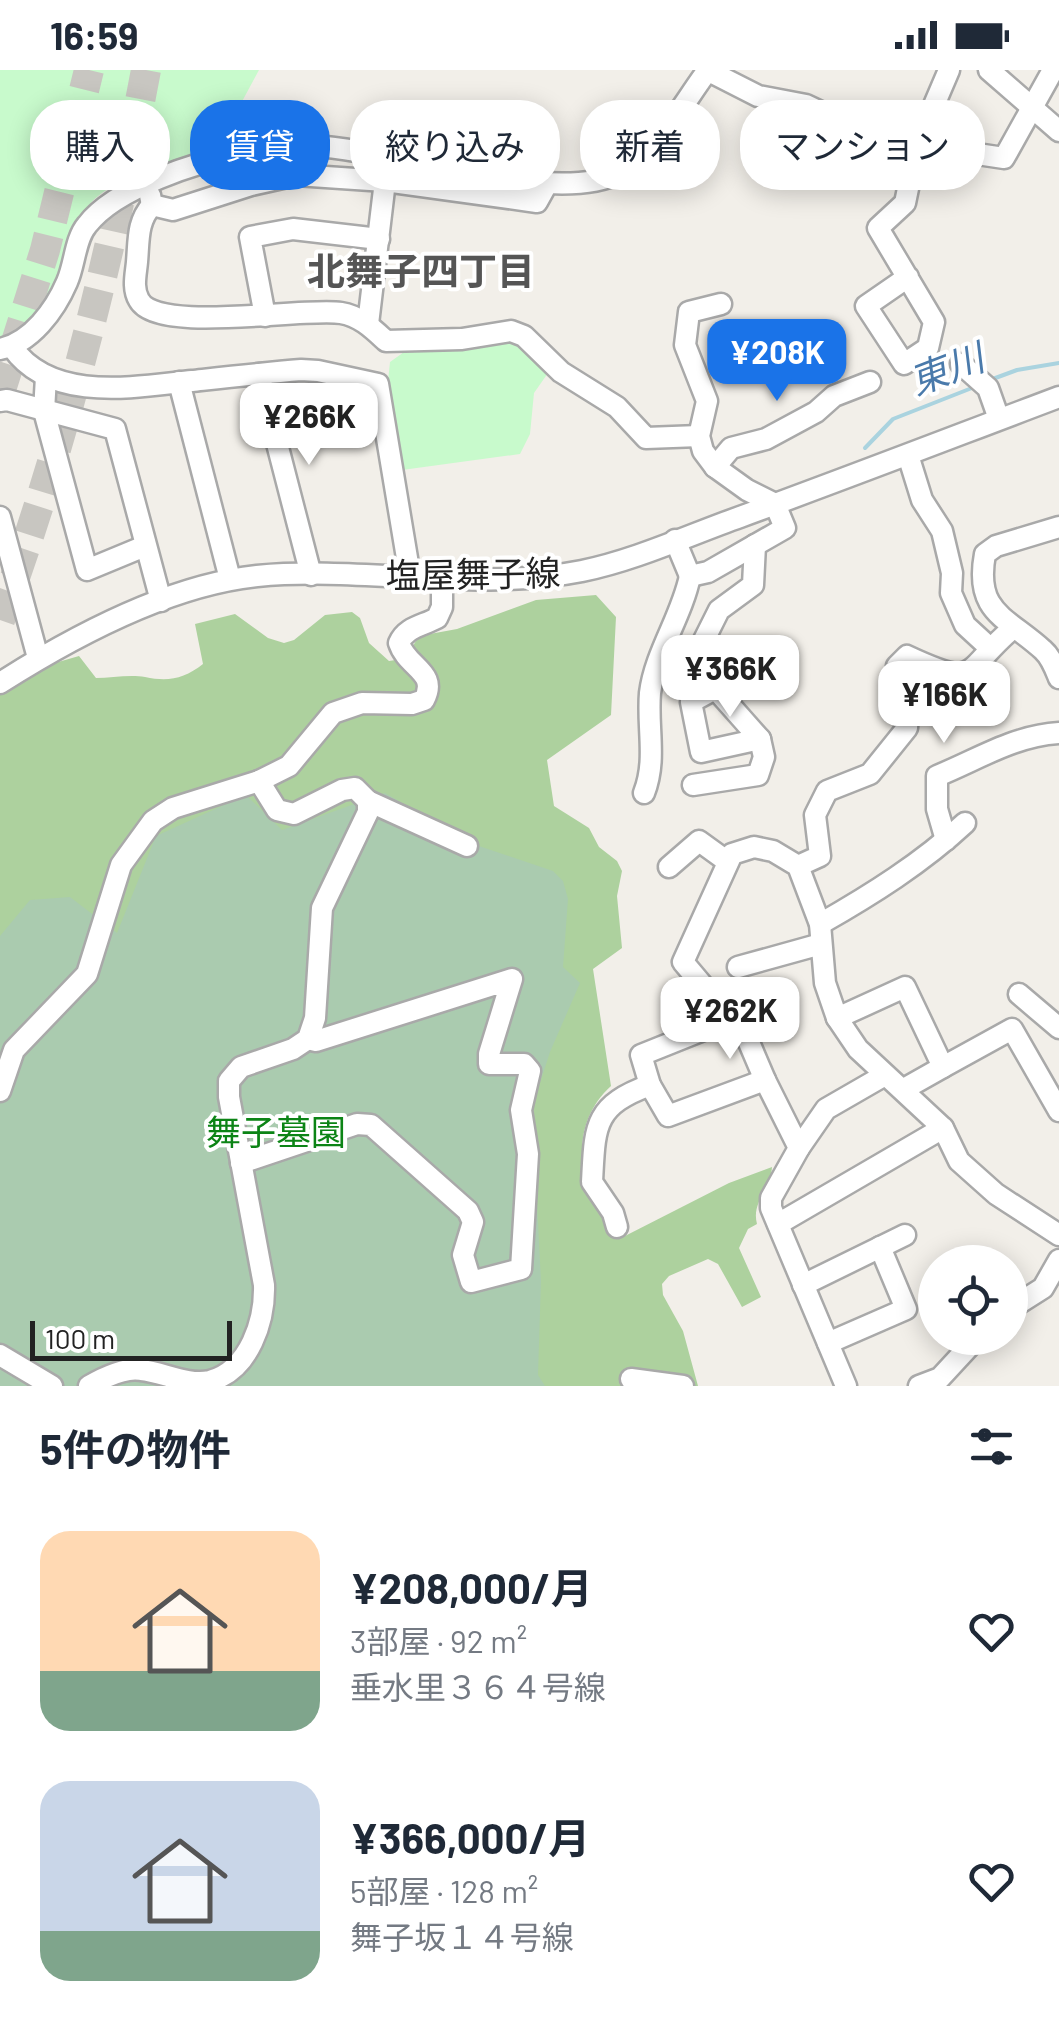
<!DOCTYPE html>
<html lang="ja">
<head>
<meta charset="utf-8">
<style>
  :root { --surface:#fff; --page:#f6f6f7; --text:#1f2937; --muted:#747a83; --accent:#1a73e8 }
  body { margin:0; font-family:Barlow,"Noto Sans JP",sans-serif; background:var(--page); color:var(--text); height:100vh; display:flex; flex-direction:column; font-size:38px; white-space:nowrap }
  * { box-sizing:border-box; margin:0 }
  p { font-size:32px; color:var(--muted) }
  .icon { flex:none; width:55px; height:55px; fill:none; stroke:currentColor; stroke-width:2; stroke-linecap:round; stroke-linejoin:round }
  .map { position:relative; height:1316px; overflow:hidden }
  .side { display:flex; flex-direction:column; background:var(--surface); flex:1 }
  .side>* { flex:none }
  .guide { position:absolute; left:30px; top:30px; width:1000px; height:90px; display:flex; gap:20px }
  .controls { position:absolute; left:918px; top:1175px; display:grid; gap:20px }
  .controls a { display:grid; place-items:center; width:110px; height:110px; border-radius:50%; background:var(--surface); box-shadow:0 5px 25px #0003; font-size:50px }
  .scale { position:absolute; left:30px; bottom:25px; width:202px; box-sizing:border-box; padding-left:10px; border:5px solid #222; border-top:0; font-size:28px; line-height:35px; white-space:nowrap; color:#222; -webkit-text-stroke:8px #fff; paint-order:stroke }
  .price { position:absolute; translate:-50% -85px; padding:0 22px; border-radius:20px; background:#fff; color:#222; font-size:32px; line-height:65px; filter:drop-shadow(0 2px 5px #0008) }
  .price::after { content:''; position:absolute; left:50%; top:60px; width:30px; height:22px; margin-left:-15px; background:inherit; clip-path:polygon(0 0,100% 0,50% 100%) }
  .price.active { background:var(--accent); color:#fff }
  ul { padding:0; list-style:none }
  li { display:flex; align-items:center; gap:30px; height:250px; padding:0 40px }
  li span { display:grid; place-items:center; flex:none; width:280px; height:200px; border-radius:30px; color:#555 }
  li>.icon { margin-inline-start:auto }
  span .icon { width:120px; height:120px; fill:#fffc; stroke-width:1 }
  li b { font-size:42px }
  h2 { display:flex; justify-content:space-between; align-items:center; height:120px; padding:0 40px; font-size:42px }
  .chip { padding:0 35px; border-radius:40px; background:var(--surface); box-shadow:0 5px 25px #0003; font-size:35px; line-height:90px }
  .chip.active { background:var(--accent); color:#fff }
  .status { display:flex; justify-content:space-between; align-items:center; height:70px; padding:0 50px; background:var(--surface); direction:ltr }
  .status svg { height:28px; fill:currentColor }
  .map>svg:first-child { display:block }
  .forest { fill:#add19e }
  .cemetery { fill:#aacbaf }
  .park { fill:#c8facc }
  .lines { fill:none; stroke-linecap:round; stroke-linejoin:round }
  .stream { stroke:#aad3df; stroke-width:4 }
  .highway-tunnel { stroke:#c8c6c1; stroke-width:30; stroke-dasharray:30 15; stroke-linecap:butt }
  .minor-casing { stroke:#a9a9a9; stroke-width:25 }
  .minor { stroke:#fff; stroke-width:20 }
  .labels { text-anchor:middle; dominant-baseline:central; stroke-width:8; stroke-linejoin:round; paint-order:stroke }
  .street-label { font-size:35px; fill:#222; stroke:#fff }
  .park-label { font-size:35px; fill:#0c8416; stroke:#fff }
  .neighbourhood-label { font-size:38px; font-weight:bold; fill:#555; stroke:#fff }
  .water-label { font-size:38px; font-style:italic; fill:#4a7aab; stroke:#fff }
</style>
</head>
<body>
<div class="status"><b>16:59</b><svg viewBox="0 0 49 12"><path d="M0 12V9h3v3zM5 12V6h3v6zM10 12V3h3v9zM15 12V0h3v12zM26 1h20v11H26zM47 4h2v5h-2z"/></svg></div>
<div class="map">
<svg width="1059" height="1316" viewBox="0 0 1059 1316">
  <rect width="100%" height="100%" fill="#f2efe9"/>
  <path class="forest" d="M596,525L616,547L611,645L547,690L554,736L589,758L599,777L617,791L622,801L617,826L622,878L593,899L611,1016C564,1059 579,1128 623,1167L729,1113L772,1097C771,1119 751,1132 757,1154L748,1159L739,1178L761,1227L742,1237L718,1194L708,1189L669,1206L662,1214L663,1225L683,1261L698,1316H0V618L34,599L79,586L96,608C111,608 130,604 145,607C168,612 184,609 203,594L195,554L235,544L268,568L284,573L294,570L325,545L352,542L360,548L369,573L389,591L415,587L411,579L419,566L457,559L536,530Z"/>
  <polygon class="cemetery" points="385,723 473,774 553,801 563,811 568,829 563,897 580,913 550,982 532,1037 541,1211 538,1305 545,1316 0,1316 0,866 30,830 70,827 117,863 156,766 246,725 282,760"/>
  <g class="park">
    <path d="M0,0H259L231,52V79C187,91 118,100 88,136C61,168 63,216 33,247C25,255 10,261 0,267Z"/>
    <polygon points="509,269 548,303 534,323 530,364 520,384 402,400 388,311 390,292 404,282 460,280"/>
  </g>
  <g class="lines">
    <g class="stream">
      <polyline points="990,310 1017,300 1059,293"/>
      <polyline points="865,378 893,349 977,316"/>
    </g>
    <g class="highway-tunnel">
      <polyline points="0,323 45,180 89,0"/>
      <path d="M0,550C65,370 111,187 146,0"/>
    </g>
    <g class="minor-casing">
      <g id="minor">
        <polyline points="707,0 758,26 806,35 884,72 917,75 905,133 878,158 934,252 928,278 904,294 866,236 908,207"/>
        <polyline points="949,0 917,75 1004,88 1053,0"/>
        <polyline points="989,0 1059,61"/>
        <polyline points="150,125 152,135 173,140 251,115 296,105 385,111 537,132 547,114"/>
        <path d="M152,135C137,152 139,169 137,192C136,204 132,218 139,230C157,264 303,237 341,243C360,246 373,259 386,271L462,269L511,261L524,266L561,302L617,337L646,368L699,366"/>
        <polyline points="265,246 250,167 293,159 379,169"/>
        <polyline points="368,254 385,111"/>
        <path d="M12,277C51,333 134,317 192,311C229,307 265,303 301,300L318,301L378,314L410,506"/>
        <path d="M0,279C31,273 55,240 67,212C75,194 75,169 87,155C116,117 198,92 243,83C265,78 289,76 311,76C390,78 554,137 619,103C657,84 683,33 708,0"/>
        <polyline points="961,294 988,318 999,349"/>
        <polyline points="259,304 311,505"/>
        <polyline points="46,307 44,341 87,500 145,476"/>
        <polyline points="179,312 230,509"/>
        <polyline points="0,331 7,330 115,359 161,531"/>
        <polyline points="908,385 922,430 942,461 952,503 951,523 965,555 990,578"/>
        <polyline points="715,397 731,378 766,369 816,342 834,326 870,312"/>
        <polyline points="0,447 38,588"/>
        <path d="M1059,457L996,476L985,484C974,543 1007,547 1043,580C1051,587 1055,598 1059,608"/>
        <polyline points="675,470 690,506 708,502 785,458 775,434 747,420 715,397 703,381 699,366 707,331 685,275 689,242 721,234"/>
        <path d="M0,613C74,566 169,515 257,506C364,496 476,522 582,501C636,490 689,465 740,447C847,408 953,367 1059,327"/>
        <polyline points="715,619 691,632 701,682 760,669"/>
        <polyline points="693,715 758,705 764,687 760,669 713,616 703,599 704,570 719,540 753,515 755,475"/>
        <path d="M644,723C657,690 647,658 650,623C655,583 682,546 690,506"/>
        <polyline points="368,731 467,776"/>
        <path d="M946,770L937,739V706C979,689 1013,666 1059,663"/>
        <path d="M798,796L820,786L815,745L827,721L870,704L907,658L908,642L897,596L907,586C980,620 961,602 1013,558"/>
        <polyline points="669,797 699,771 728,792"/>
        <path d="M820,854C871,825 922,793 965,753"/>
        <polyline points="738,897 821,874"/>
        <polyline points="1019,924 1059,958"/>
        <polyline points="837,948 905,917 943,997 904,1019"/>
        <polyline points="731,949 745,963 765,1010"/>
        <polyline points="943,997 1012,959 1059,1041"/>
        <path d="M0,1021L14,980L87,904L121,795L153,751L173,738L259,711L289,696L333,643L362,633L412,634L424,630C439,602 407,598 399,573C406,557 422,556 437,548L442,537V507"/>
        <polyline points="799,1078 826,1039 885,1005"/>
        <polyline points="241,1093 357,1054 371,1055 468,1141 473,1152 463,1185 471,1212 521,1199 528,1084 521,1040 530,1001 524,994 489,994 489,984 512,909 316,971 308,969"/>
        <polyline points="778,1154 943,1058"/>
        <path d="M617,1157L613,1143L592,1112C595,1056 593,1036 650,1015"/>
        <polyline points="803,1215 905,1165"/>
        <polyline points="1010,1239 1043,1218 1059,1190"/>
        <polyline points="828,1273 906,1239 880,1177"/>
        <polyline points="0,1285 52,1316"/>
        <polyline points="631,1309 683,1316"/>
        <path d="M89,1316C103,1308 125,1297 141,1300C163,1302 187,1316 210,1311C250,1300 265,1250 264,1215L229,1027V1011L241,997L293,979L308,969L315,948L322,838L368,742V731L355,718L342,720L294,744L277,740L259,711"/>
        <polyline points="846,1316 771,1138 771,1128 799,1078 765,1010 668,1046 650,1015 641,985 731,949 683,892 732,784 754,777 773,781 798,796 820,854 825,913 837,948 858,979 943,1058 959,1091 996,1124 1059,1165"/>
        <polyline points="919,1316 940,1308 977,1268"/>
      </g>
    </g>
    <use href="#minor" class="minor"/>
  </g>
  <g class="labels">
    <g class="street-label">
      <text transform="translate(473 503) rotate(-1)">塩屋舞子線</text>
    </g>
    <g class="park-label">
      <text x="276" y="1061">舞子墓園</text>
    </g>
    <g class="neighbourhood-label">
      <text x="421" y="200">北舞子四丁目</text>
    </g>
    <g class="water-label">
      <text transform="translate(946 298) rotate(-21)">東川</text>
    </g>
  </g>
</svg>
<div class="controls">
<a><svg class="icon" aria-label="locate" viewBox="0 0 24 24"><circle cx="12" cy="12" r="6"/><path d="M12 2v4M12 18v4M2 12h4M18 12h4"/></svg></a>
</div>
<div class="scale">100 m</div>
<b class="price active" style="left:777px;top:334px">¥208K</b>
<b class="price" style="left:309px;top:398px">¥266K</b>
<b class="price" style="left:730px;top:650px">¥366K</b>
<b class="price" style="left:944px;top:676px">¥166K</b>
<b class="price" style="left:730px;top:992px">¥262K</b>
<div class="guide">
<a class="chip">購入</a>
<a class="chip active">賃貸</a>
<a class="chip">絞り込み</a>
<a class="chip">新着</a>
<a class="chip">マンション</a>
</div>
</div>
<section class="side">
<h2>5件の物件<svg class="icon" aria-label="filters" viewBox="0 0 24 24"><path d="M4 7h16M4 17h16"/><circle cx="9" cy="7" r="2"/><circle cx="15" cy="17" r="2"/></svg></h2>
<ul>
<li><span style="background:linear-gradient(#ffd9b3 70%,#7fa58c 0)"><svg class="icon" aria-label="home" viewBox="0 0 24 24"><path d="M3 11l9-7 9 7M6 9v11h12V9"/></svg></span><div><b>¥208,000/月</b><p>3部屋 · 92 m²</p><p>垂水里３６４号線</p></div><svg class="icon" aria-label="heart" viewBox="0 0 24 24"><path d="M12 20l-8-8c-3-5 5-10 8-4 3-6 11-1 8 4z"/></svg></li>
<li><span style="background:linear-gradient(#c9d6e8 75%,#7fa58c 0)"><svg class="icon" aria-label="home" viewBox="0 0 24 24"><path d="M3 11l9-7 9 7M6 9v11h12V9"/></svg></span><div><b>¥366,000/月</b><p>5部屋 · 128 m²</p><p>舞子坂１４号線</p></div><svg class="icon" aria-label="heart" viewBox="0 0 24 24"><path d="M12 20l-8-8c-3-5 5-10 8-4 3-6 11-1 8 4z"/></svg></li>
</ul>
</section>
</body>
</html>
